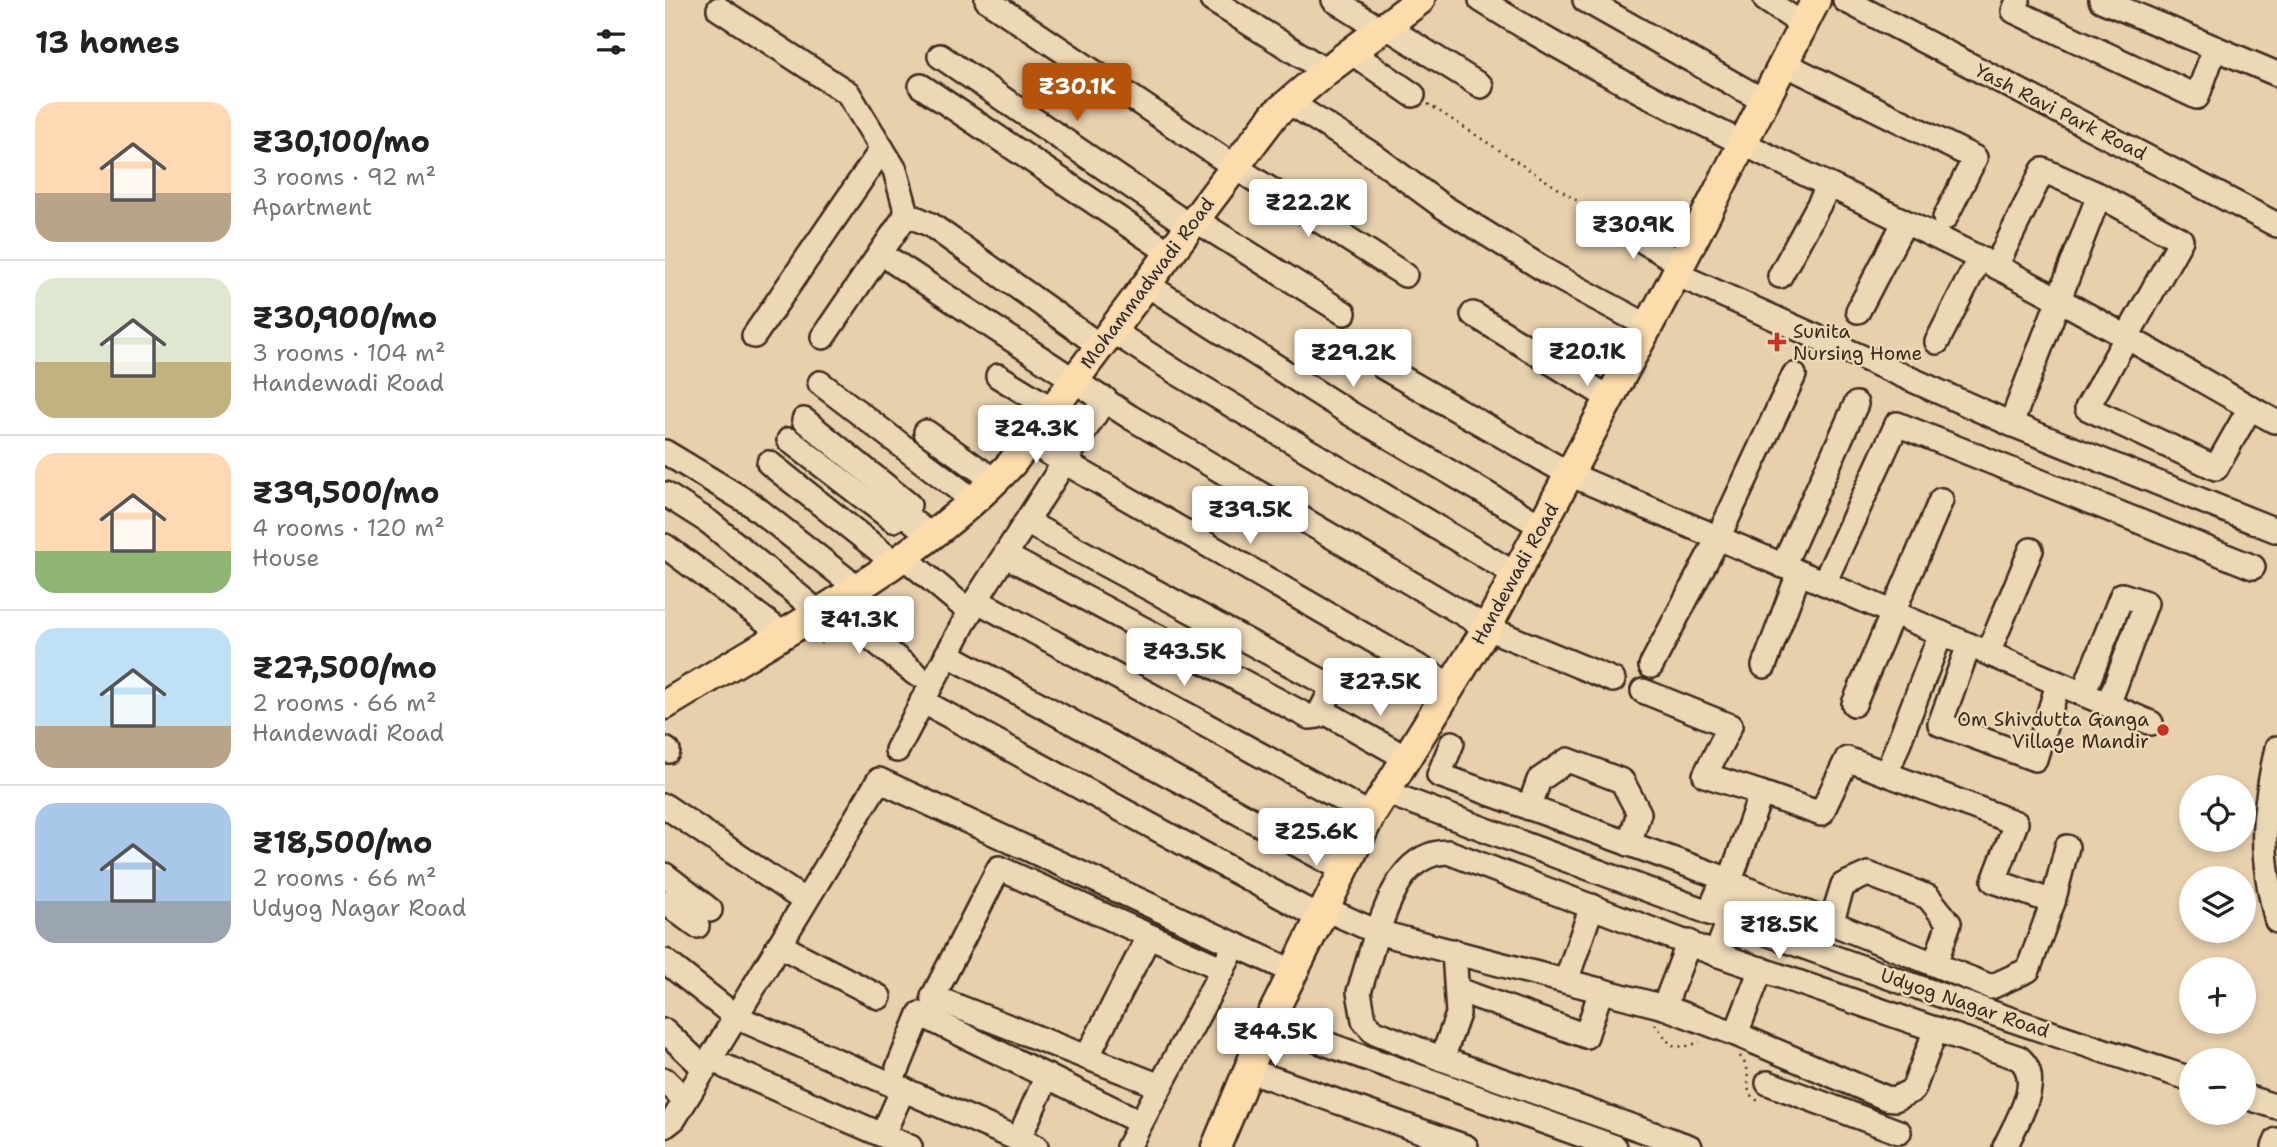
<!DOCTYPE html>
<html lang="en">
<head>
<meta charset="utf-8">
<style>
  :root { --surface:#fff; --page:#f2f2f2; --text:#222; --muted:#767676; --line:#e0e0e0; --accent:#b45309 }
  body { margin:0; font-family:"Shantell Sans",sans-serif; background:var(--page); color:var(--text); height:100vh; display:flex; flex-direction:column; font-size:26px; white-space:nowrap }
  * { box-sizing:border-box; margin:0 }
  p { font-size:23px; color:var(--muted) }
  .icon { flex:none; width:38px; height:38px; fill:none; stroke:currentColor; stroke-width:2; stroke-linecap:round; stroke-linejoin:round }
  .map { position:relative; flex:1; overflow:hidden }
  .drawer { display:flex; flex-direction:column; background:var(--surface); width:665px }
  .drawer>* { flex:none }
  .fabs { position:absolute; left:1514px; top:775px; display:grid; gap:14px }
  .fabs a { display:grid; place-items:center; width:77px; height:77px; border-radius:50%; background:var(--surface); box-shadow:0 4px 10px #0003; font-size:35px }
  .price { position:absolute; translate:-50% -60px; padding:0 16px; border-radius:7px; background:#fff; color:#222; font-size:23px; line-height:46px; filter:drop-shadow(0 2px 4px #0008) }
  .price::after { content:''; position:absolute; left:50%; top:42px; width:21px; height:16px; margin-left:-10px; background:inherit; clip-path:polygon(0 0,100% 0,50% 100%) }
  .price.current { background:var(--accent); color:#fff }
  ul { padding:0; list-style:none }
  li { display:flex; align-items:center; gap:21px; height:175px; padding:0 35px }
  li+li { border-top:2px solid var(--line) }
  li span { display:grid; place-items:center; flex:none; width:196px; height:140px; border-radius:21px; color:#555 }
  li>.icon { margin-inline-start:auto }
  span .icon { width:84px; height:84px; fill:#fffc; stroke-width:1 }
  li b { font-size:30px }
  h2 { display:flex; justify-content:space-between; align-items:center; height:84px; padding:0 35px; font-size:30px }
  main { display:flex; flex:1; min-height:0 }
  .map>svg:first-child { display:block }
  .lines { fill:none; stroke-linecap:round; stroke-linejoin:round }
  .minor-casing { stroke:#3b2a1e; stroke-width:28 }
  .major-casing { stroke:#3b2a1e; stroke-width:33 }
  .path { stroke:#3b2a1e; stroke-width:2.5; stroke-dasharray:2 5; stroke-linecap:butt }
  .minor { stroke:#edd8b6; stroke-width:23 }
  .major { stroke:#fddcac; stroke-width:28 }
  .poi-dot { fill:#c8321e; stroke:#edd8b6; stroke-width:2.5 }
  .labels { text-anchor:middle; dominant-baseline:central; stroke-width:5; stroke-linejoin:round; paint-order:stroke }
  .street-label { font-size:19px; fill:#3b2a1e; stroke:#edd8b6 }
  .poi-label { font-size:19px; fill:#3b2a1e; stroke:#edd8b6; text-anchor:start }
</style>
</head>
<body>
<main>
<section class="drawer">
<h2>13 homes<svg class="icon" aria-label="filters" viewBox="0 0 24 24"><path d="M4 7h16M4 17h16"/><circle cx="9" cy="7" r="2"/><circle cx="15" cy="17" r="2"/></svg></h2>
<ul>
<li><span style="background:linear-gradient(#ffd9b3 65%,#b9a48a 0)"><svg class="icon" aria-label="home" viewBox="0 0 24 24"><path d="M3 11l9-7 9 7M6 9v11h12V9"/></svg></span><div><b>₹30,100/mo</b><p>3 rooms · 92 m²</p><p>Apartment</p></div></li>
<li><span style="background:linear-gradient(#dfe7d0 60%,#c2b280 0)"><svg class="icon" aria-label="home" viewBox="0 0 24 24"><path d="M3 11l9-7 9 7M6 9v11h12V9"/></svg></span><div><b>₹30,900/mo</b><p>3 rooms · 104 m²</p><p>Handewadi Road</p></div></li>
<li><span style="background:linear-gradient(#ffd9b3 70%,#8fb573 0)"><svg class="icon" aria-label="home" viewBox="0 0 24 24"><path d="M3 11l9-7 9 7M6 9v11h12V9"/></svg></span><div><b>₹39,500/mo</b><p>4 rooms · 120 m²</p><p>House</p></div></li>
<li><span style="background:linear-gradient(#bfe0f5 70%,#b9a48a 0)"><svg class="icon" aria-label="home" viewBox="0 0 24 24"><path d="M3 11l9-7 9 7M6 9v11h12V9"/></svg></span><div><b>₹27,500/mo</b><p>2 rooms · 66 m²</p><p>Handewadi Road</p></div></li>
<li><span style="background:linear-gradient(#a9c7e8 70%,#9aa5b1 0)"><svg class="icon" aria-label="home" viewBox="0 0 24 24"><path d="M3 11l9-7 9 7M6 9v11h12V9"/></svg></span><div><b>₹18,500/mo</b><p>2 rooms · 66 m²</p><p>Udyog Nagar Road</p></div></li>
</ul>
</section>
<div class="map">
<svg width="1612" height="1147" viewBox="0 0 1612 1147">
  <rect width="100%" height="100%" fill="#e8d0ad"/>
  <filter id="ink" filterUnits="userSpaceOnUse"><feTurbulence type="fractalNoise" baseFrequency=".0143" numOctaves="2"/><feDisplacementMap in="SourceGraphic" scale="14" xChannelSelector="R" yChannelSelector="G"/><feConvolveMatrix kernelMatrix="1 2 1 2 8 2 1 2 1" color-interpolation-filters="sRGB"/></filter>
  <g filter="url(#ink)">
    <g class="lines">
      <g class="minor-casing">
        <g id="minor">
          <polyline points="322,0 570,167 740,275"/>
          <polyline points="547,0 661,71"/>
          <polyline points="669,0 715,29"/>
          <path d="M816,0C980,104 1159,180 1332,267C1426,314 1517,370 1609,421"/>
          <polyline points="920,0 1099,101"/>
          <polyline points="1101,0 1138,25"/>
          <polyline points="1180,0 1612,225"/>
          <polyline points="1353,0 1349,11 1532,97 1550,48"/>
          <polyline points="1436,0 1612,74"/>
          <polyline points="54,9 183,93 230,170 242,214 158,337"/>
          <polyline points="720,26 816,86"/>
          <polyline points="686,52 748,95"/>
          <polyline points="275,56 525,226"/>
          <polyline points="1118,63 1310,158 1280,218"/>
          <polyline points="256,86 505,253"/>
          <polyline points="624,102 708,155 777,206 888,275 983,326"/>
          <polyline points="242,214 266,225 435,346"/>
          <polyline points="529,219 679,313"/>
          <polyline points="943,220 1016,264"/>
          <polyline points="229,262 465,417 822,628 948,680"/>
          <polyline points="1331,266 1378,170 1434,195 1516,240 1422,408 1551,468 1585,408"/>
          <polyline points="1011,274 1346,424 1610,530"/>
          <polyline points="1115,276 1164,186"/>
          <polyline points="481,284 686,414 876,526"/>
          <polyline points="1193,311 1239,223"/>
          <polyline points="808,314 944,398"/>
          <polyline points="446,330 511,372 850,574"/>
          <polyline points="89,336 217,149"/>
          <polyline points="1272,342 1314,259"/>
          <polyline points="718,367 904,474 1486,723"/>
          <polyline points="333,376 387,409"/>
          <polyline points="155,383 309,501"/>
          <polyline points="139,420 244,505 239,514"/>
          <polyline points="1346,424 1434,195"/>
          <polyline points="261,432 330,481"/>
          <polyline points="124,440 228,520 239,514 266,536"/>
          <polyline points="363,441 787,686"/>
          <polyline points="0,452 86,504 191,587"/>
          <polyline points="104,463 230,563"/>
          <polyline points="0,494 44,522 152,611"/>
          <polyline points="0,546 117,633"/>
          <polyline points="341,556 644,717 653,716 665,693 662,684 363,523"/>
          <polyline points="239,557 305,612"/>
          <polyline points="1118,566 1191,404"/>
          <polyline points="1159,583 1232,424 1588,567"/>
          <polyline points="311,600 706,815"/>
          <polyline points="164,604 251,674"/>
          <polyline points="1304,645 1275,724 1370,759 1393,684"/>
          <polyline points="1323,653 1366,550"/>
          <polyline points="282,654 677,869"/>
          <polyline points="986,666 1053,538 1129,375"/>
          <polyline points="1099,666 1134,573"/>
          <polyline points="978,691 1065,726 1040,775 1096,793"/>
          <polyline points="1418,694 1457,595 1481,603 1443,705"/>
          <polyline points="257,701 654,917"/>
          <polyline points="1189,704 1276,500"/>
          <polyline points="667,716 741,758"/>
          <polyline points="787,743 774,775 1059,878 1044,913"/>
          <path d="M1612,748C1597,817 1594,852 1612,921"/>
          <polyline points="0,749 3,751"/>
          <polyline points="232,750 311,600 440,399"/>
          <polyline points="1227,760 1276,633"/>
          <path d="M720,792C987,892 1254,992 1526,1079"/>
          <polyline points="0,806 140,901"/>
          <polyline points="864,808 874,780 903,760 957,781 974,813 964,844"/>
          <polyline points="0,875 45,910"/>
          <polyline points="1065,881 1096,793 1156,814 1182,759 1351,823 1329,881 1388,902"/>
          <polyline points="0,902 32,926"/>
          <path d="M658,908L712,932C726,896 739,853 783,852L1051,954L1354,1058C1380,1080 1351,1122 1340,1147"/>
          <polyline points="1166,923 1178,885 1203,874 1263,897 1284,923 1270,964"/>
          <polyline points="114,945 214,997"/>
          <polyline points="1051,954 1077,887 1326,987 1363,970 1388,902 1402,847"/>
          <polyline points="0,961 71,1017 371,1147"/>
          <polyline points="901,981 927,906"/>
          <polyline points="793,990 921,1036 936,990"/>
          <polyline points="999,1007 1024,942"/>
          <polyline points="603,1023 950,1147"/>
          <polyline points="0,1031 40,1069"/>
          <polyline points="1071,1034 1096,969"/>
          <polyline points="422,1057 484,936"/>
          <polyline points="777,1059 793,1014 789,951"/>
          <polyline points="61,1067 245,1147"/>
          <polyline points="233,1068 255,1014 475,1122"/>
          <polyline points="583,1070 801,1147"/>
          <polyline points="0,1080 20,1100"/>
          <polyline points="1103,1083 1234,1132"/>
          <polyline points="495,1086 268,997 334,868 558,969"/>
          <polyline points="1578,1096 1612,1107"/>
          <polyline points="360,1125 382,1076"/>
          <polyline points="0,1126 9,1119 214,780 627,971"/>
          <polyline points="218,1134 238,1089"/>
          <polyline points="463,1147 565,955"/>
          <polyline points="1025,1147 777,1059 708,1031 699,1020 694,992 712,932 999,1007 1071,1034 1221,1098 1230,1099 1248,1090 1271,1029"/>
          <polyline points="1609,1147 1612,1140"/>
        </g>
      </g>
      <g class="major-casing">
        <g id="major">
          <path d="M0,705C118,632 252,565 347,463L609,115L661,71L755,0"/>
          <polyline points="551,1147 603,1023 706,815 822,628 1003,289 1151,0"/>
        </g>
      </g>
      <g class="path">
        <polyline points="763,104 928,211"/>
        <polyline points="150,639 157,644"/>
        <polyline points="990,1024 1006,1045 1019,1047 1035,1042"/>
        <polyline points="1075,1056 1082,1067 1084,1094 1093,1101"/>
      </g>
      <use href="#minor" class="minor"/>
      <use href="#major" class="major"/>
    </g>
  </g>
  <g class="poi-dot">
    <path d="M1108.5 331.5h7v7h7v7h-7v7h-7v-7h-7v-7h7z"/>
    <circle cx="1498" cy="730" r="7"/>
  </g>
  <g class="labels">
    <g class="street-label">
      <text transform="translate(1396 112) rotate(27)">Yash Ravi Park Road</text>
      <text transform="translate(482 283) rotate(-53)">Mohammadwadi Road</text>
      <text transform="translate(850 574) rotate(-61)">Handewadi Road</text>
      <text transform="translate(1300 1003) rotate(19)">Udyog Nagar Road</text>
    </g>
    <g class="poi-label">
      <text x="1128" y="331">Sunita<tspan x="1128" dy="22">Nursing Home</tspan></text>
      <text x="1484" y="719" text-anchor="end">Om Shivdutta Ganga<tspan x="1484" dy="22">Village Mandir</tspan></text>
    </g>
  </g>
</svg>
<div class="fabs">
<a><svg class="icon" aria-label="locate" viewBox="0 0 24 24"><circle cx="12" cy="12" r="6"/><path d="M12 2v4M12 18v4M2 12h4M18 12h4"/></svg></a>
<a><svg class="icon" aria-label="layers" viewBox="0 0 24 24"><path d="M12 4l9 5-9 5-9-5zM3 14l9 5 9-5"/></svg></a>
<a>+</a>
<a>−</a>
</div>
<b class="price current" style="left:412px;top:123px">₹30.1K</b>
<b class="price" style="left:643px;top:239px">₹22.2K</b>
<b class="price" style="left:968px;top:261px">₹30.9K</b>
<b class="price" style="left:922px;top:388px">₹20.1K</b>
<b class="price" style="left:688px;top:389px">₹29.2K</b>
<b class="price" style="left:371px;top:465px">₹24.3K</b>
<b class="price" style="left:585px;top:546px">₹39.5K</b>
<b class="price" style="left:194px;top:656px">₹41.3K</b>
<b class="price" style="left:519px;top:688px">₹43.5K</b>
<b class="price" style="left:715px;top:718px">₹27.5K</b>
<b class="price" style="left:651px;top:868px">₹25.6K</b>
<b class="price" style="left:1114px;top:961px">₹18.5K</b>
<b class="price" style="left:610px;top:1068px">₹44.5K</b>
</div>
</main>
</body>
</html>
